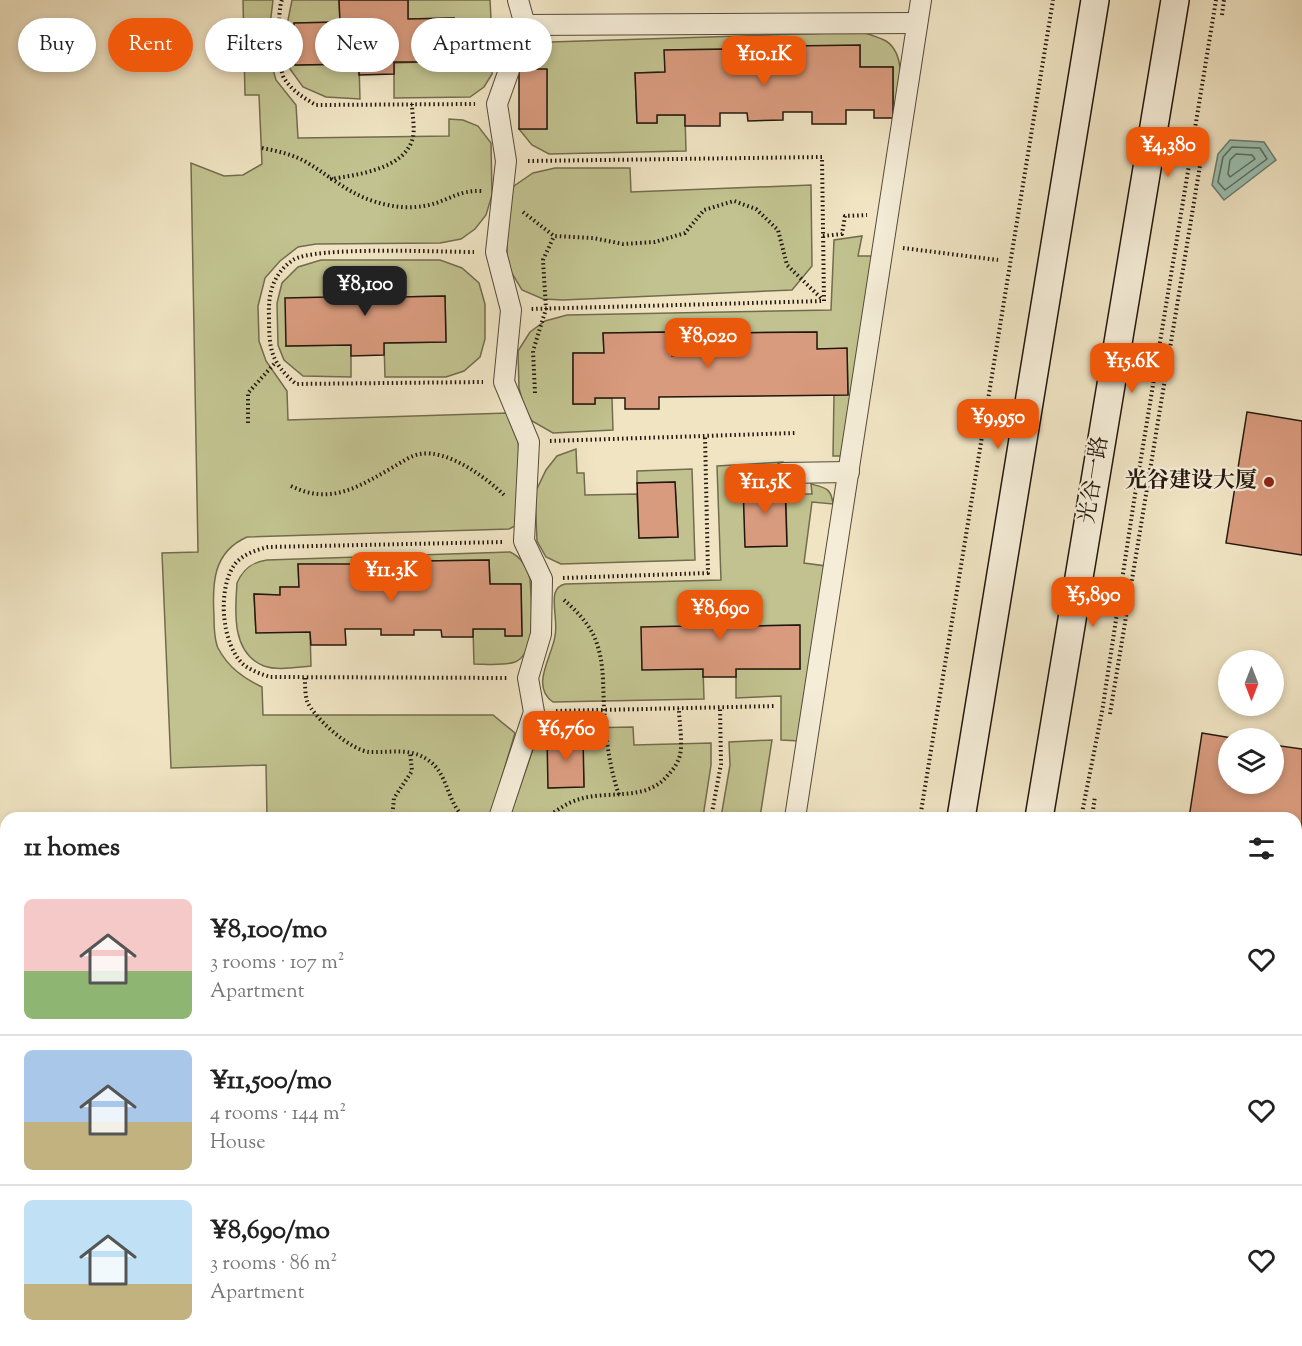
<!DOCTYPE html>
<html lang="en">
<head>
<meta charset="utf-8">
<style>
  :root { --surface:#fff; --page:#f6f6f6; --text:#222; --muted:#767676; --line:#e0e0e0; --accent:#ea580c }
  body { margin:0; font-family:"Sorts Mill Goudy","Noto Serif SC",serif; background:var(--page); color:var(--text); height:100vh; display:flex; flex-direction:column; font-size:22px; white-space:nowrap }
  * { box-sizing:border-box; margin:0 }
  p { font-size:20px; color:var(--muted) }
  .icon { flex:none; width:33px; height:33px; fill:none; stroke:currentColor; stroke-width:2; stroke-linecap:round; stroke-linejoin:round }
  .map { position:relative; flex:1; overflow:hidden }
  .sheet { position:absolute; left:0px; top:812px; width:1302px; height:536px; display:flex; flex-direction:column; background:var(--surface); border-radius:18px 18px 0 0; box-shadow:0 3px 9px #0003 }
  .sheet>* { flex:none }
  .banner { position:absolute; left:18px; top:18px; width:600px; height:54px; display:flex; gap:12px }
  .needle { width:39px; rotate:180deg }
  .buttons { position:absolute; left:1218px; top:650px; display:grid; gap:12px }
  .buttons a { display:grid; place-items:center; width:66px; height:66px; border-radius:50%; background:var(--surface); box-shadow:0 3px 9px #0003; font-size:30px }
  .price { position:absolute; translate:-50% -51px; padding:0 14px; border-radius:12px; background:var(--accent); color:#fff; font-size:20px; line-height:39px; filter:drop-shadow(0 2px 3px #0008) }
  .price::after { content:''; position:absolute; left:50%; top:36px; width:18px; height:14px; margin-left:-9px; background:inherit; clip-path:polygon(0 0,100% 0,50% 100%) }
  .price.current { background:#222; color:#fff }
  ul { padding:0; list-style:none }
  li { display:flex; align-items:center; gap:18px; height:150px; padding:0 24px }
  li+li { border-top:2px solid var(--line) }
  li span { display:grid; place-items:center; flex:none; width:168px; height:120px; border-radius:9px; color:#555 }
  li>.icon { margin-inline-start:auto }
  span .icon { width:72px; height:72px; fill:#fffc; stroke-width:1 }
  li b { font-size:26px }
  h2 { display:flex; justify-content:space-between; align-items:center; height:72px; padding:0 24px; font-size:26px }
  .pill { padding:0 21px; border-radius:27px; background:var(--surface); box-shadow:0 3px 9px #0003; font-size:21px; line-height:54px }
  .pill.current { background:var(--accent); color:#fff }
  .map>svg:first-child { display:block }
  .green { fill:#c1c28f; stroke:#726c4e; stroke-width:1.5 }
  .water { fill:#9abfb0; stroke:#6a7c6f; stroke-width:1.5 }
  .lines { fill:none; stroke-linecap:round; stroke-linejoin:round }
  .shore { stroke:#5e6b5e; stroke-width:1.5 }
  .building { fill:#d99b7e; stroke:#23170d; stroke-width:1.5 }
  .minor-casing { stroke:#564a3a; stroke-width:22 }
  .tertiary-casing { stroke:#564a3a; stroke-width:27 }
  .secondary-casing { stroke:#23170d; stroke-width:30 }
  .path { stroke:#23170d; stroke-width:4; stroke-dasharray:1.5 3; stroke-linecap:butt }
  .minor { stroke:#f5edd8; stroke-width:20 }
  .tertiary { stroke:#f5edd8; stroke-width:24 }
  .secondary { stroke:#f5edd8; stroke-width:27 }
  .poi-dot { fill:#8f2418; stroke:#f5edd8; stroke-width:2 }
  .labels { text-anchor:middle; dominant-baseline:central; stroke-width:4.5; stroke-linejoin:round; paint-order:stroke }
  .street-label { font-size:22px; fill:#23170d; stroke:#f5edd8 }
  .poi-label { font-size:22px; font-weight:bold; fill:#23170d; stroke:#f5edd8; text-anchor:end }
</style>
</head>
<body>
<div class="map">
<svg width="1302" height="1346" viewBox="0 0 1302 1346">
  <rect width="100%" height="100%" fill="#f0e4c3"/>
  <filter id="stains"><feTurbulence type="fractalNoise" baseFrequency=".00333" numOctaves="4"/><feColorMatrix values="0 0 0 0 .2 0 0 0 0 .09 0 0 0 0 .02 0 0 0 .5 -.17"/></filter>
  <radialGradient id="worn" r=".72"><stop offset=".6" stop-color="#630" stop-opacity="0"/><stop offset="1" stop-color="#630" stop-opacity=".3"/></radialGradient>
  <g class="green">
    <path d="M243,0H273L269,34L270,60L276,80L296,105L298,138L449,136V119L463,120L478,126L491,143L492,195L486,215L475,229L461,239L440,243L316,244L298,247L280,261L265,278L258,306L259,341L266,361L287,391L288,420L508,413L518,440L520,466L515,526L509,529L247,537C213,552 212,583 214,616C214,625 214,639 218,648C228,667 243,678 262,687L263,715H493L515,733L490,817H267L266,765L171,768L162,553L198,552L191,163L224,176L243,175L262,164L259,95H245Z"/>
    <polygon points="292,0 339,0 340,22 294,23 295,65 359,64 360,99 326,97 303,87 290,69 288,20"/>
    <polygon points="408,0 490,0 493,58 492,74 484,87 470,97 394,98 394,63 455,61 454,18 408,19"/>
    <path d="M863,32C870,35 879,37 886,41C909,56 898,97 896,120L893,118V67H860V45L792,71L733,72L732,49L665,50V72L635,73L637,123H657V115H685L686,151L549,154L532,145L519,129H547V70L519,69L528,54L550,42Z"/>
    <polygon points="555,168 630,168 631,192 811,185 812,266 792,290 563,300 543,299 522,290 507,265 507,204 514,186 533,173"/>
    <polygon points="862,236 858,256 872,256 843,456 833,456 834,395 848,394 847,349 817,349 816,332 728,333 728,349 712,350 712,355 672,356 671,332 603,333 604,353 573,353 573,404 595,404 595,398 612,398 613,430 553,433 532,421 524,407 519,388 518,351 530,332 545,321 567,315 831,310 834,240"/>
    <polygon points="321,260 440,260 462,268 479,283 485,304 485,339 480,357 464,371 446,377 385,377 384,343 446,342 445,296 399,297 398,276 329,278 329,297 286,346 351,345 351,377 303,376 284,360 278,345 277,303 282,283 298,267"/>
    <polygon points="576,449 577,473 584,473 585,495 637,494 639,538 678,537 675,482 637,483 637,471 692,469 695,560 561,564 546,557 537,541 535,493 546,470 557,456"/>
    <path d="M783,462L785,483L743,484L746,547L787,546L786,494H812L811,484C826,488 831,488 833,504L812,502L804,563L826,566L800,741L781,740V696L736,698V669H800L799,625L753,626L752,598H685L686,626L643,669H703L704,699L553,702C530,686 552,657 555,636C558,622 552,606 555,593C557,587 561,585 565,584L721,580L717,466Z"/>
    <path d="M510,552C521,557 527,567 530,579C531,598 538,653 515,662C504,666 486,664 474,664L473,629H505L506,636L522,635L521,584H490L489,560L423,561V585L364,586V565L298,564L299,587H280V595L254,594L256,632H310L311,666C297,667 278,671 264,666C231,653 235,611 237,583C243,569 252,562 267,560Z"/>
    <polygon points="633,727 634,745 711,743 711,765 703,817 509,818 538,735 543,729 547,729 549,788 584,786 582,728"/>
    <polygon points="772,740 760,817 721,817 730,765 729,742"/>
  </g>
  <polygon class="water" points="1230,140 1264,142 1276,160 1224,200 1212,185 1218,154"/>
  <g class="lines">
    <g class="shore">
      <polygon points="1232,147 1260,148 1267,159 1225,190 1218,182 1223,157"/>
      <polygon points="1236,154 1252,155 1255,159 1230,177 1228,174 1230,160"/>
    </g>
  </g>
  <g class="building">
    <polygon points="339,0 408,0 408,19 454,18 455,62 394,62 394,74 359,75 359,64 295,65 294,23 340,22"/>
    <polygon points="860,45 860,67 893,67 893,118 874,118 874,110 846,110 846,124 812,124 812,112 783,112 783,120 748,121 747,113 720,113 720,126 685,126 685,115 657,115 657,123 637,123 635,73 665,72 664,50 733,49 733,72 792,71 791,46"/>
    <rect x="519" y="69" width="28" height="60"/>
    <polygon points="398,276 399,297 445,296 446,342 384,343 384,355 351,356 351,345 286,346 285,298 329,297 329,278"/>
    <polygon points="671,332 672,356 712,355 712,350 728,349 728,333 817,332 817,349 847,348 848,395 659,397 659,409 625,409 625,398 595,398 595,404 573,404 573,353 604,353 603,333"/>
    <polygon points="1247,412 1302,421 1302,555 1226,543"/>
    <polygon points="675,482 678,537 639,538 637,483"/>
    <polygon points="785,483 787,546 745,547 743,484"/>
    <polygon points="489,560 490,584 521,584 522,636 505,636 505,629 473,629 473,637 442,637 441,630 414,630 414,635 381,635 381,629 345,629 346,645 311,645 310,632 256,633 254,594 280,595 280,587 299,587 298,564 364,564 364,586 423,585 422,561"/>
    <polygon points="685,598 752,598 753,626 800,625 800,669 736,669 736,677 703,677 703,669 642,670 641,627 686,626"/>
    <polygon points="1202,733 1232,738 1228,738 1228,783 1274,783 1274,745 1302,749 1302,864 1296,864 1296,818 1189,818"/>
    <polygon points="583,736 584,787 548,788 547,737"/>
    <polygon points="1296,950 1302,951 1302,1077 1296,1076"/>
    <polygon points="0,1234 6,1236 6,1290 0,1288"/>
    <polygon points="1296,1251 1302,1252 1302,1346 1088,1346 1089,1341 1296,1341"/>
    <polygon points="6,1331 6,1341 58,1341 56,1346 1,1346"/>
  </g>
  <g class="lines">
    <g class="minor-casing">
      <g id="minor">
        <polyline points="518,0 525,25 917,23"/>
        <polyline points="783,473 849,472"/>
        <polyline points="499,818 534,712 528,678 541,634 542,579 524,541 529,442 504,382 511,310 496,252 506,161 497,104 525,25"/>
        <polyline points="795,818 921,0"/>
      </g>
    </g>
    <g class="tertiary-casing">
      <g id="tertiary">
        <polyline points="0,1162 6,1164"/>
        <polyline points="493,1341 507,1346"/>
      </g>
    </g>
    <g class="secondary-casing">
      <g id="secondary">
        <polyline points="961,818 1095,0"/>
        <polyline points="1039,818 1175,0"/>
        <polyline points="857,1346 859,1341"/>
        <polyline points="953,1346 953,1341"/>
      </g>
    </g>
    <g class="path">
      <path d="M282,0C277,11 278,69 284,78C292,91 304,98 316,105L475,104"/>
      <polyline points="1222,15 1224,0"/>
      <path d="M262,148C277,151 292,154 306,162C335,179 352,198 388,205C401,208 415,208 429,205C450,200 458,190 482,191"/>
      <polyline points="528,161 822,157 824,301 531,309"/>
      <path d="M330,179C357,175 406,169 413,137C415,127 412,114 412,104"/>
      <polyline points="523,212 554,236 593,238 623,244 655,242 685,233 704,210 734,201 756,209 778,230 787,265 823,300"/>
      <polyline points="823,236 842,234 845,216 867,215"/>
      <polyline points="903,248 998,260"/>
      <path d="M474,252C442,252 313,246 293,260C273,274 268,293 269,316C269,348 270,362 296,384L483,382"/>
      <polyline points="535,393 533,351 546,309 543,260 554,236"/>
      <polyline points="248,423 248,393 275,363"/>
      <polyline points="550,441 795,433"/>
      <path d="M291,486C331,506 360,486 395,466C402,462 412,455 420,454C447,449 486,477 505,496"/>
      <path d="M502,542L268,547C256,550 243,554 235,564C217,588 221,645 244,665C252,671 261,674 270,677L508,678"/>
      <polyline points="563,578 708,573 705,436"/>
      <path d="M564,600C577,611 592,627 597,644C604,664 603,687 604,708C606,738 609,766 619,795"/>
      <path d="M305,678C305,685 305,694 307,701C314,718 351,751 370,752C391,753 409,747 428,760C449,774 446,802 465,818"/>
      <polyline points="556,711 776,706"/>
      <polyline points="1110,714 1205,135"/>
      <polyline points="392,818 394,798 412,771 410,752"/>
      <path d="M547,818C556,810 569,802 580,799C609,790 646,802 668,775C673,770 678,763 680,755C683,741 679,723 679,708"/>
      <polyline points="711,818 721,764 720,707"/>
      <polyline points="920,818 1053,0"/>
      <polyline points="1081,818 1102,712 1134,501 1216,0"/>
      <polyline points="1092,818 1095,796"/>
      <polyline points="996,1346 996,1341"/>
      <polyline points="1011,1346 1011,1341"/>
    </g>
    <use href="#minor" class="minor"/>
    <use href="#tertiary" class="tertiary"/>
    <use href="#secondary" class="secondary"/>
  </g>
  <circle class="poi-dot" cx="1269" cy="482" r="6"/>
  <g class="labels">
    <g class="street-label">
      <text transform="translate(1095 480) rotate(-81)">光谷一路</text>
    </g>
    <g class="poi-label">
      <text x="1257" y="482">光谷建设大厦</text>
    </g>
  </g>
  <rect width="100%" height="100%" filter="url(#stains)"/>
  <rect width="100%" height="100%" fill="url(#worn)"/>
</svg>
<div class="buttons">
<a><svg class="needle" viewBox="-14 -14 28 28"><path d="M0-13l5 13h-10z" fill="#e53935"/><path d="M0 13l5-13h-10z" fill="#767676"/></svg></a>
<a><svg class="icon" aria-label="layers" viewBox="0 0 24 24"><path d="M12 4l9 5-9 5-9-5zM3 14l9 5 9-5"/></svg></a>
</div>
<b class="price" style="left:764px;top:87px">¥10.1K</b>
<b class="price" style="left:1168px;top:178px">¥4,380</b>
<b class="price current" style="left:365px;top:317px">¥8,100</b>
<b class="price" style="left:708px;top:369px">¥8,020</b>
<b class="price" style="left:1132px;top:394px">¥15.6K</b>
<b class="price" style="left:998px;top:450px">¥9,950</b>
<b class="price" style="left:765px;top:515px">¥11.5K</b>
<b class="price" style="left:391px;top:603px">¥11.3K</b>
<b class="price" style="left:1093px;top:628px">¥5,890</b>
<b class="price" style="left:720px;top:641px">¥8,690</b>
<b class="price" style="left:566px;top:762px">¥6,760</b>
<div class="banner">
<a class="pill">Buy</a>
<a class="pill current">Rent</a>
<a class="pill">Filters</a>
<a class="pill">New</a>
<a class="pill">Apartment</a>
</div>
<section class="sheet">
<h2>11 homes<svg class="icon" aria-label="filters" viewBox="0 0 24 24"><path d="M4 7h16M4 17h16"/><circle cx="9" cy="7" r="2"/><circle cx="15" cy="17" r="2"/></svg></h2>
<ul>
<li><span style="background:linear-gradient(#f6c9c9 60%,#8fb573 0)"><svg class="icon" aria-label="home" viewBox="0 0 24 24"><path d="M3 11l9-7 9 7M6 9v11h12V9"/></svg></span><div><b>¥8,100/mo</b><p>3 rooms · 107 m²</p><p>Apartment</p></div><svg class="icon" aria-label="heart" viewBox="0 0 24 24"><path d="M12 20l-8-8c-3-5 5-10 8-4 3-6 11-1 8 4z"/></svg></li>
<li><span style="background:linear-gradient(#a9c7e8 60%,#c2b280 0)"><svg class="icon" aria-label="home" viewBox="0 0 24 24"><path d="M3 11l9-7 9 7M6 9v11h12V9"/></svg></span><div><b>¥11,500/mo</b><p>4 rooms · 144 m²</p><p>House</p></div><svg class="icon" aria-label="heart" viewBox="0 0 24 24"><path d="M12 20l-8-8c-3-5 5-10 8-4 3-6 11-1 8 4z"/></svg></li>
<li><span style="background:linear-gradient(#bfe0f5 70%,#c2b280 0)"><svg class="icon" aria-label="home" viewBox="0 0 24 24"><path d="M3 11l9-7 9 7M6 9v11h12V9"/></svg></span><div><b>¥8,690/mo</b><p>3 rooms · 86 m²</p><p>Apartment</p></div><svg class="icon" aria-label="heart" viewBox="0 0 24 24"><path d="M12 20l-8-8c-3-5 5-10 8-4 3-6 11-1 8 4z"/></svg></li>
</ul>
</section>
</div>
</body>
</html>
